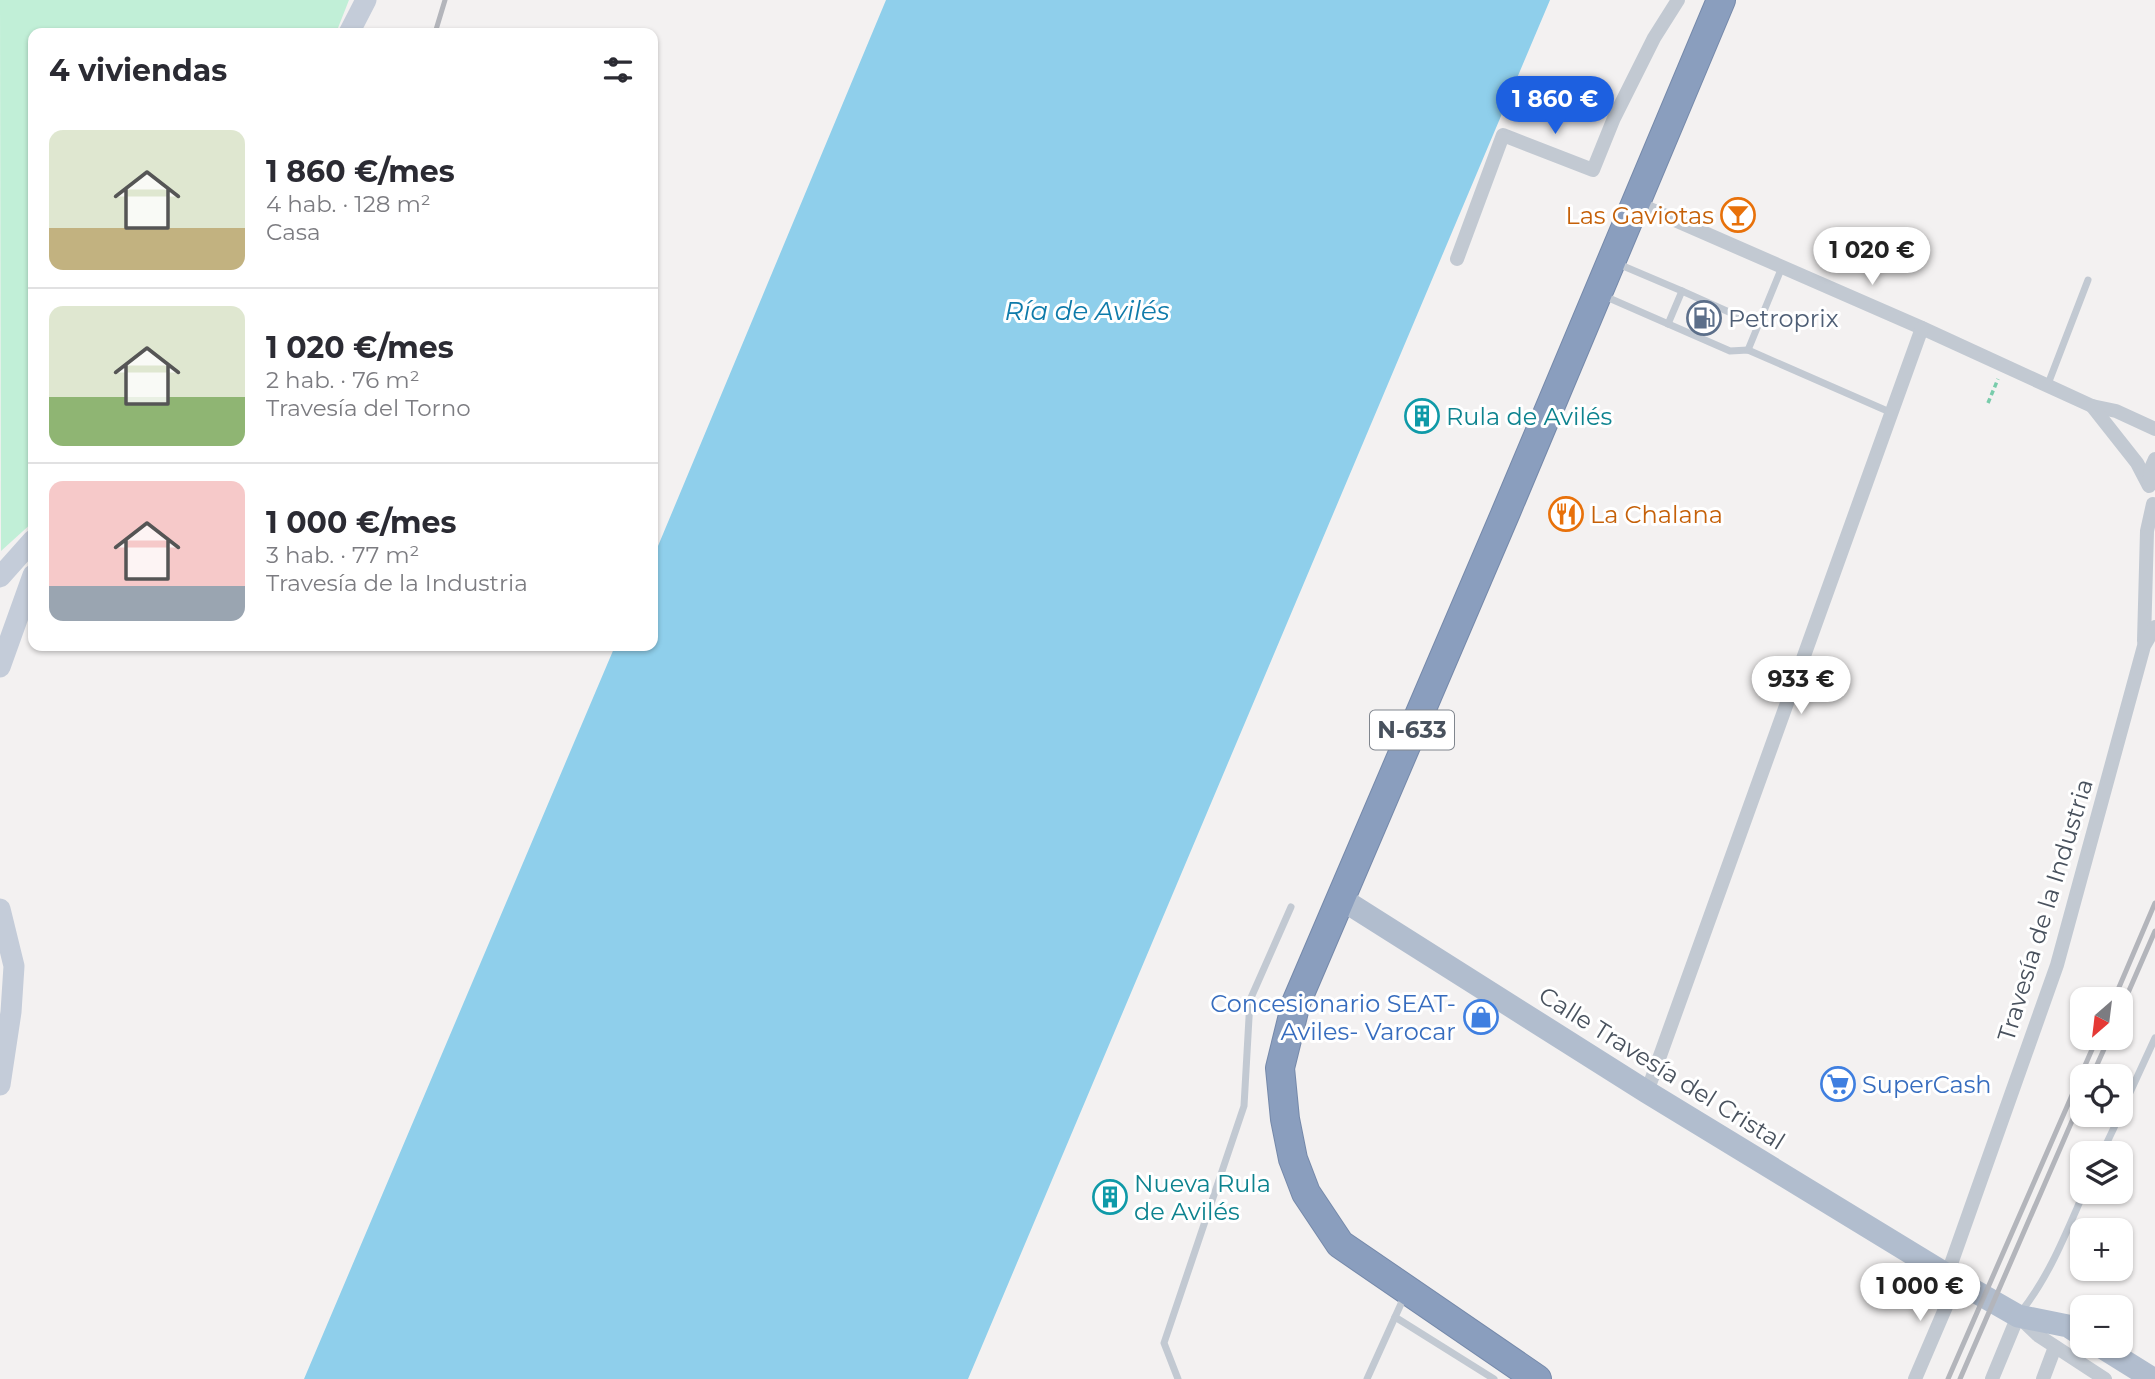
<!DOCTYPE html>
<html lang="es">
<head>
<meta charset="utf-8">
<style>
  :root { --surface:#fff; --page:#f2f2f3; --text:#2b2b33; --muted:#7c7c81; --line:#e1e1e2; --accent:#1d60e0 }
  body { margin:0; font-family:Montserrat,sans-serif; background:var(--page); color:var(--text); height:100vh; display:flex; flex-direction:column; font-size:26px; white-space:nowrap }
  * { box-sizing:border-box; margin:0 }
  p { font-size:23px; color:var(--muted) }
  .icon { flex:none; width:38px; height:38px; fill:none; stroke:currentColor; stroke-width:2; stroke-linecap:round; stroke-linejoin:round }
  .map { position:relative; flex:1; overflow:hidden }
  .sheet { position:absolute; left:28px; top:28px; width:630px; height:623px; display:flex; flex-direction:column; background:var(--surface); border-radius:14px; box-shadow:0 2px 5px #0004 }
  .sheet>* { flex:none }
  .needle { width:46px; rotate:208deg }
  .controls { position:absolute; left:2070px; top:987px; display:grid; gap:14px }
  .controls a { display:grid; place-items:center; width:63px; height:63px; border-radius:14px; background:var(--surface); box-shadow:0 2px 5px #0004; font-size:35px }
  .price { position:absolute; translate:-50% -60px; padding:0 16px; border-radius:24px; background:#fff; color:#222; font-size:23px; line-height:46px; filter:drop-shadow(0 2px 4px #0008) }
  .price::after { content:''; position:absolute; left:50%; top:42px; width:21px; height:16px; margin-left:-10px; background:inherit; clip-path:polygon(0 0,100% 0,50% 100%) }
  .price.current { background:var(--accent); color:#fff }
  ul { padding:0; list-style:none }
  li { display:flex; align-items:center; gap:21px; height:175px; padding:0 21px }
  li+li { border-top:2px solid var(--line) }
  li span { display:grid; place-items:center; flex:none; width:196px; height:140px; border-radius:14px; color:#555 }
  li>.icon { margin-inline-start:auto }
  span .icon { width:84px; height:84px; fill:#fffc; stroke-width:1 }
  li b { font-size:30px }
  h2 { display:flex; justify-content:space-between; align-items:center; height:84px; padding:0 21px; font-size:30px }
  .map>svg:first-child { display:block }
  .green { fill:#c1efd7 }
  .water { fill:#8fcfeb }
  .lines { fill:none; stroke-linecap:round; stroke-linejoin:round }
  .highway-casing { stroke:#7589aa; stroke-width:30 }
  .path { stroke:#79ccab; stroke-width:3.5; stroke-dasharray:5 3.5; stroke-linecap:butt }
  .lane { stroke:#c2c9d2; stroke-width:7 }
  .street { stroke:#c2c9d2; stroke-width:14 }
  .secondary { stroke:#c4ccd9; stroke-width:21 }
  .primary { stroke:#b1bdce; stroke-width:23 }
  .highway { stroke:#8a9ebe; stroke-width:28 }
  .rail { stroke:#b3b5bb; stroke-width:5 }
  .labels { text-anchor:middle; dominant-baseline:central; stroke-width:6; stroke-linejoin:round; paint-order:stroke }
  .shield { fill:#fff; stroke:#80868e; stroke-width:2 }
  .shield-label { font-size:23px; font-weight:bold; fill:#49525e }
  .food-label { font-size:24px; fill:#c56008; stroke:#fff; text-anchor:end }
  .service-label { font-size:24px; fill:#4e5e75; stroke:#fff; text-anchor:start }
  .culture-label { font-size:24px; fill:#0d838f; stroke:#fff; text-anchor:start }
  .street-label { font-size:24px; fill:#49525e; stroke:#fff }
  .shop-label { font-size:24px; fill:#366cbe; stroke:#fff; text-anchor:end }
  .water-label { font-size:26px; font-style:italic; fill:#0f7baa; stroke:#fff }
</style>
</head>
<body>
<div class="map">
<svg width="2155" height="1379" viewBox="0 0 2155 1379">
  <rect width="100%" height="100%" fill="#f3f1f1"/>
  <polygon class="green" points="0,0 349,0 336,33 33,33 33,522 1,551"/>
  <polygon class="water" points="886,0 1550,0 968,1379 304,1379 615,646 653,646 653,558"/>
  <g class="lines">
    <g class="highway-casing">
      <polyline id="highway" points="1537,1379 1340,1244 1306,1193 1293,1159 1285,1119 1280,1068 1296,1003 1506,512 1721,0"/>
    </g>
    <polyline class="path" points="1988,403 1998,379"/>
    <g class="lane">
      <polyline points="1616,263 1682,291 1668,324"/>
      <polyline points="1682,291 1758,325"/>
      <polyline points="1602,295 1730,351 1748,350 1892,413"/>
      <polyline points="1748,350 1782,267"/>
      <polyline points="2048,384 2088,280"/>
      <polyline points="2121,1112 2155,1038"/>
      <polyline points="2102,1153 2120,1115"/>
      <path d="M2020,1313C2049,1277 2066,1233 2084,1192"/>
      <polyline points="1395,1317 1494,1379"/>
      <polyline points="1178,1379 1164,1343 1244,1106 1250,1000 1291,907"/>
      <polyline points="1367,1379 1405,1295"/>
    </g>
    <g class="street">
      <polyline points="1636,203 1922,328 2092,406 2116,411 2155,429"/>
      <polyline points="1457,259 1503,135 1593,170 1614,118 1654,38 1678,0"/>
      <polyline points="2092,406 2137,463 2149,486"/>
      <polyline points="2149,484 2151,468 2155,459"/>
      <polyline points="2144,641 2147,531 2153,504"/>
      <polyline points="1647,1092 1922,328"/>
      <polyline points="1915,1379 1957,1281 1951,1264 2057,965 2144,646 2155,627"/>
      <polyline points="1992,1379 2018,1316 2039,1336 2105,1379"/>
      <polyline points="2043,1379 2055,1347"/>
    </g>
    <g class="secondary">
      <polyline points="349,33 366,0"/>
      <polyline points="0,577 33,540"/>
      <polyline points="0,667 33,575"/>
      <polyline points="0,909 14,966 11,1012 0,1085"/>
    </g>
    <g class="primary">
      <polyline points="1340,898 1647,1092 1957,1281 2018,1316 2068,1326 2082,1335"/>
      <polyline points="2100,1346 2153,1379"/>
    </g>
    <use href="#highway" class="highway"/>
    <g class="rail">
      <polyline points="435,33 445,0"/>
      <polyline points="2114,999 2155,903"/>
      <polyline points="2121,1009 2155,931"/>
      <polyline points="2092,1076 2109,1038"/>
      <polyline points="1948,1379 2097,1038"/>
      <polyline points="1960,1379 2082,1098"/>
    </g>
  </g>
  <defs>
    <g id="bar-ring" transform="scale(1.75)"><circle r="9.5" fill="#fff" stroke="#e8710a" stroke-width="1.5"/><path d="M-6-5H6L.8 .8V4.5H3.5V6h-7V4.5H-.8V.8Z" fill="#e8710a"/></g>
    <g id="fuel-ring" transform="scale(1.75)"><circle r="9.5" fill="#fff" stroke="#5c6f8a" stroke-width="1.5"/><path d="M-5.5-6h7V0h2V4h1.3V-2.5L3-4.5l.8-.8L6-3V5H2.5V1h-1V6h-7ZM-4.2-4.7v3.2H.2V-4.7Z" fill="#5c6f8a"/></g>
    <g id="building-ring" transform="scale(1.75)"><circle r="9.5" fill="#fff" stroke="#0f9aa8" stroke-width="1.5"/><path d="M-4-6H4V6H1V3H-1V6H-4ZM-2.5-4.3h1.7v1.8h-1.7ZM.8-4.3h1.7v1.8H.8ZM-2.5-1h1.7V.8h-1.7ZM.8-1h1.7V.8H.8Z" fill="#0f9aa8"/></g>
    <g id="restaurant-ring" transform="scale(1.75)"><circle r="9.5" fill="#fff" stroke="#e8710a" stroke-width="1.5"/><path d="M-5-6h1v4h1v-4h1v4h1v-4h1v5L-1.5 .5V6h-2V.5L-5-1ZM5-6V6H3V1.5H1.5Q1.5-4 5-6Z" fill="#e8710a"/></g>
    <g id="shop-ring" transform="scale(1.75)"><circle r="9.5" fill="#fff" stroke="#3f7fe0" stroke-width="1.5"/><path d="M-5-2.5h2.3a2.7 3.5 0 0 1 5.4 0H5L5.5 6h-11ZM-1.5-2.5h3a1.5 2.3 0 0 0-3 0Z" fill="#3f7fe0"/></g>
    <g id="supermarket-ring" transform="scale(1.75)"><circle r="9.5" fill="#fff" stroke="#3f7fe0" stroke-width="1.5"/><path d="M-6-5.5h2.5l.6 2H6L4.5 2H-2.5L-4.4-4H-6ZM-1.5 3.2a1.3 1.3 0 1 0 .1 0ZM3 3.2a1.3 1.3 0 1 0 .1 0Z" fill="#3f7fe0"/></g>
  </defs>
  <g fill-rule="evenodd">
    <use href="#bar-ring" x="1738" y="215"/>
    <use href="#fuel-ring" x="1704" y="318"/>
    <use href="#building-ring" x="1422" y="416"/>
    <use href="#restaurant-ring" x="1566" y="514"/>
    <use href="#shop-ring" x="1481" y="1017"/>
    <use href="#supermarket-ring" x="1838" y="1084"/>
    <use href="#building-ring" x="1110" y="1197"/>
  </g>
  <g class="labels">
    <rect class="shield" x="1370" y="710.5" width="84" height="39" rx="5"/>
    <g class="shield-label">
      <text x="1412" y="730">N-633</text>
    </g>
    <g class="food-label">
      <text x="1714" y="215">Las Gaviotas</text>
      <text x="1590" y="514" text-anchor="start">La Chalana</text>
    </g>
    <g class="service-label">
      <text x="1728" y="318">Petroprix</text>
    </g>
    <g class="culture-label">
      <text x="1446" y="416">Rula de Avilés</text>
      <text x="1134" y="1183">Nueva Rula<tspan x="1134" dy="28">de Avilés</tspan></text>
    </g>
    <g class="street-label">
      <text transform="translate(2045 910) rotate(-73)">Travesía de la Industria</text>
      <text transform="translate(1662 1068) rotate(32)">Calle Travesía del Cristal</text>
    </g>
    <g class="shop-label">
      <text x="1456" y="1003">Concesionario SEAT-<tspan x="1456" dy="28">Aviles- Varocar</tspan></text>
      <text x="1862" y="1084" text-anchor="start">SuperCash</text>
    </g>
    <g class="water-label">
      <text x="1087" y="311">Ría de Avilés</text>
    </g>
  </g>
</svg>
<div class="controls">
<a><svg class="needle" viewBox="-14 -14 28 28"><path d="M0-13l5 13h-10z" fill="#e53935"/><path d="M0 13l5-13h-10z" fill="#7c7c81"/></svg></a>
<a><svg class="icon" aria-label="locate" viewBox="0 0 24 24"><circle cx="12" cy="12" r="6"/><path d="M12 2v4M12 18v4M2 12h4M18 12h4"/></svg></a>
<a><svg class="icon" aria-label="layers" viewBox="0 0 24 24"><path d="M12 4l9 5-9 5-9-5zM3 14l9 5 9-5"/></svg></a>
<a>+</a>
<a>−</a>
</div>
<b class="price current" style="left:1555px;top:136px">1 860 €</b>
<b class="price" style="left:1872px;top:287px">1 020 €</b>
<b class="price" style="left:1801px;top:716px">933 €</b>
<b class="price" style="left:1920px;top:1323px">1 000 €</b>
<section class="sheet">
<h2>4 viviendas<svg class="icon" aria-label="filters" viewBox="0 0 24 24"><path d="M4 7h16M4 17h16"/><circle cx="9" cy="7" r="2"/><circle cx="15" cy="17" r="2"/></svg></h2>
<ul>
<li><span style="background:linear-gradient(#dfe7d0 70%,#c2b280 0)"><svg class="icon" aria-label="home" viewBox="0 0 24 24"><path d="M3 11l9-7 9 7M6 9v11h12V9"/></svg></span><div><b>1 860 €/mes</b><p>4 hab. · 128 m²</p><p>Casa</p></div></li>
<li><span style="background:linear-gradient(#dfe7d0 65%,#8fb573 0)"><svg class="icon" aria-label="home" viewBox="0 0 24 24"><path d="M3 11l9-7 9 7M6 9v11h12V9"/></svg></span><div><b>1 020 €/mes</b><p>2 hab. · 76 m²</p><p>Travesía del Torno</p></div></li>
<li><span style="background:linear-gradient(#f6c9c9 75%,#9aa5b1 0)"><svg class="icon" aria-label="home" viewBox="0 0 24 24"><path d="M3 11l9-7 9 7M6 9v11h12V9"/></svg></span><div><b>1 000 €/mes</b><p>3 hab. · 77 m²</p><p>Travesía de la Industria</p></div></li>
</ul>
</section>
</div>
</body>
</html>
